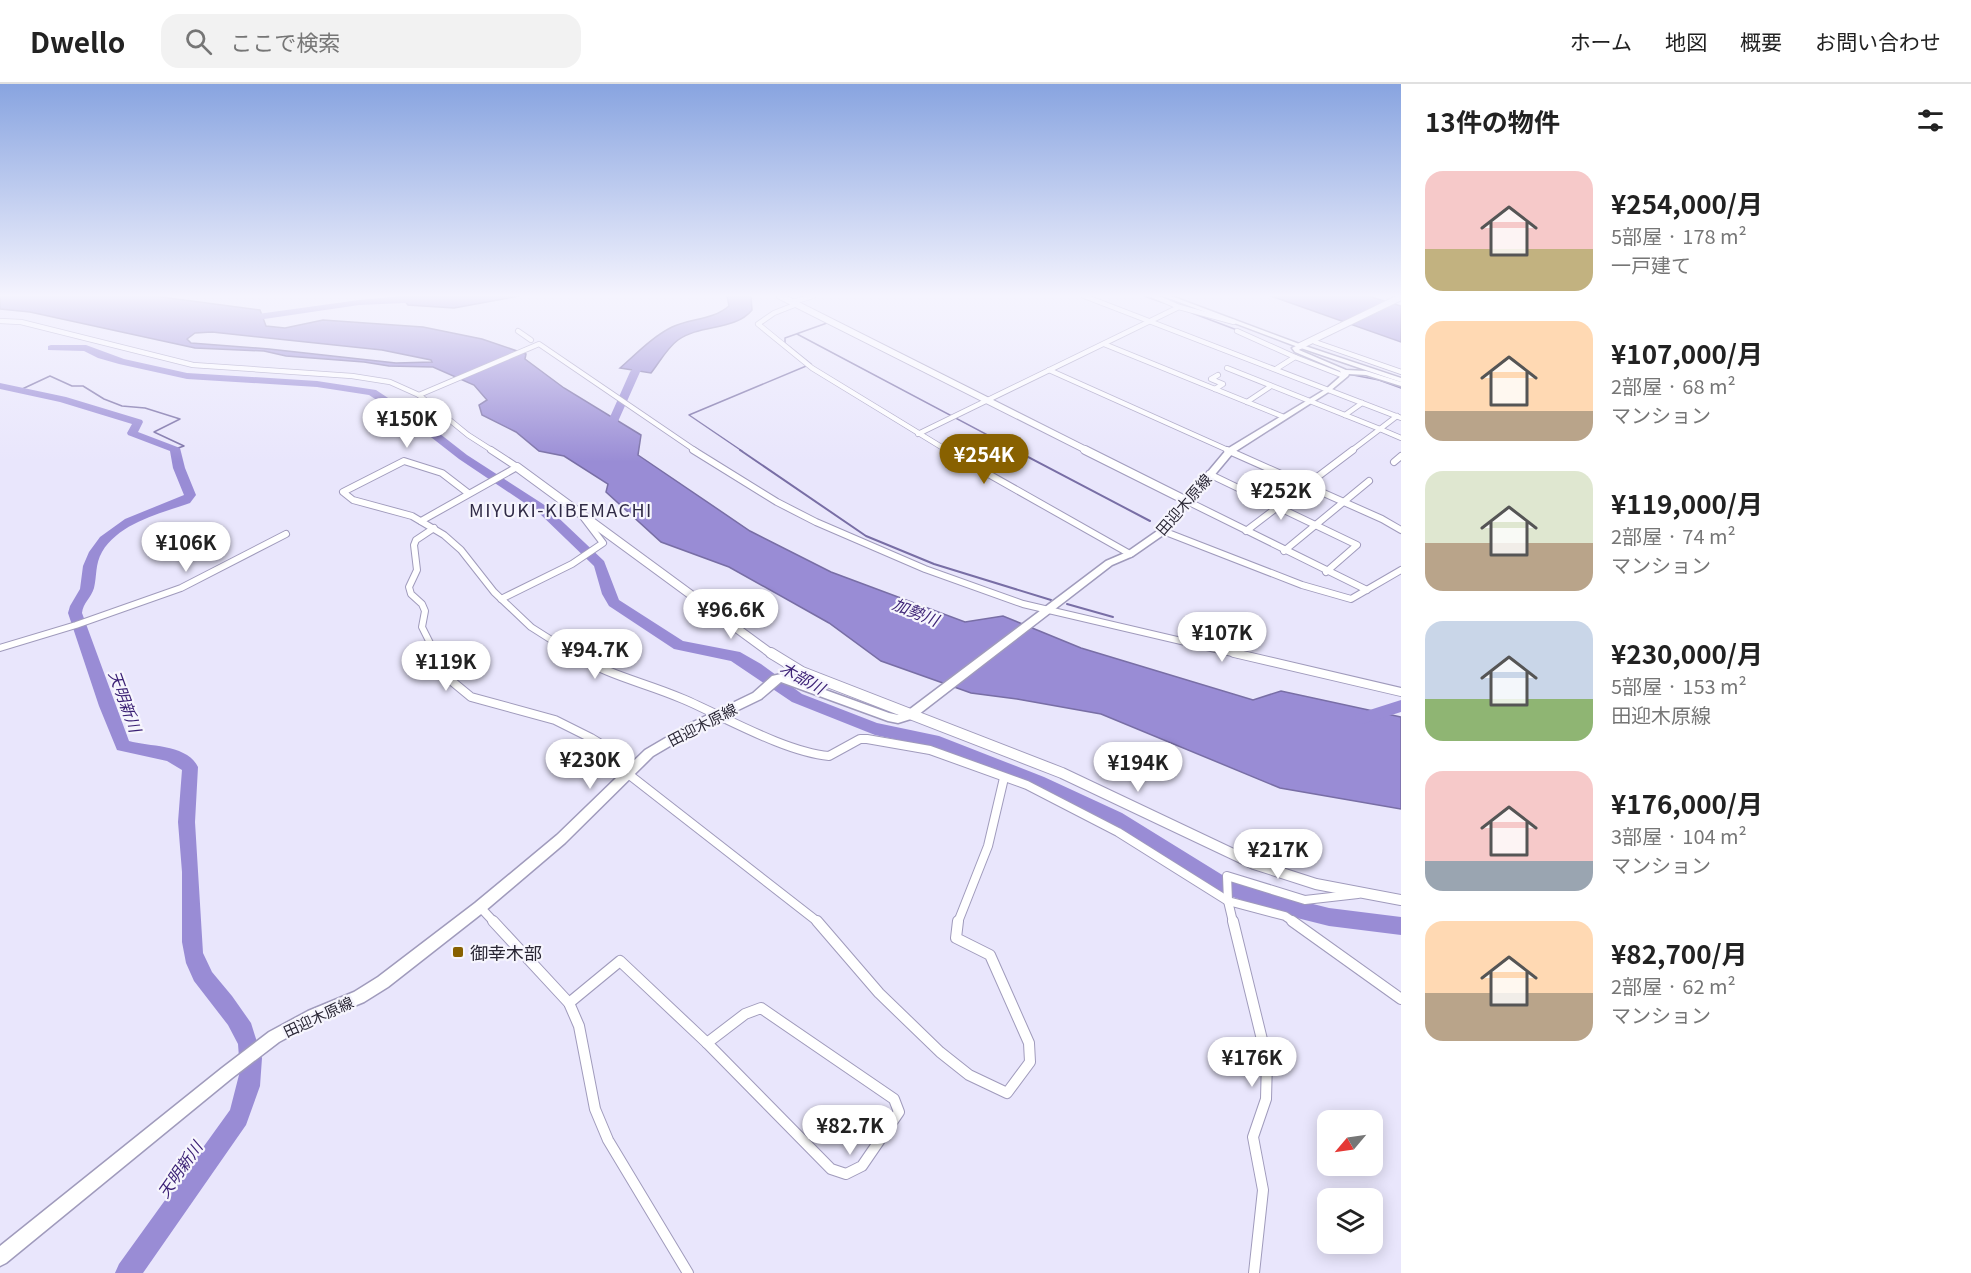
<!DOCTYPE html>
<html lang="ja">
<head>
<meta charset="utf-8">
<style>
  :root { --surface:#fff; --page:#f2f2f2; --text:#222; --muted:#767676; --line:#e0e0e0; --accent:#886100 }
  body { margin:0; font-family:Georgia,"Noto Sans JP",serif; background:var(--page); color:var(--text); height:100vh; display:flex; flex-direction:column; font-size:22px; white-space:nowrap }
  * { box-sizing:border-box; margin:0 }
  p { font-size:20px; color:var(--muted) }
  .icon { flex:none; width:33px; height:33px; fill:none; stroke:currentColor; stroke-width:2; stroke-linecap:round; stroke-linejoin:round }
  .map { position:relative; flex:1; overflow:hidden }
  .sheet { display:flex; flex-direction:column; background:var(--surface); width:570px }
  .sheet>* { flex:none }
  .needle { width:39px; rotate:241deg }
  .tools { position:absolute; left:1317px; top:1026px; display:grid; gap:12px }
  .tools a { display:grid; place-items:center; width:66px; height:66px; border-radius:12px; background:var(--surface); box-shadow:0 3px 15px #0003; font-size:30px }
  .price { position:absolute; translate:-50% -51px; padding:0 14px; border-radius:21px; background:#fff; color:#222; font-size:20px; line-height:39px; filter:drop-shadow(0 2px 3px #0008) }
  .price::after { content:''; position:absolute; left:50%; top:36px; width:18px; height:14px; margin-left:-9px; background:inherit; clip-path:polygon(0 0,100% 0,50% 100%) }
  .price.on { background:var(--accent); color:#fff }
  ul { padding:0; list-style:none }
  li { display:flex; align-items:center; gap:18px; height:150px; padding:0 24px }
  li span { display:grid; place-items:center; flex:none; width:168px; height:120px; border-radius:18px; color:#555 }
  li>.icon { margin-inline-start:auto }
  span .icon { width:72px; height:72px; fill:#fffc; stroke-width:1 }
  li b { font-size:26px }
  h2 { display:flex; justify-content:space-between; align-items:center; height:72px; padding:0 24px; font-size:26px }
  header { display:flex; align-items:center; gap:36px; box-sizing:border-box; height:84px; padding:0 30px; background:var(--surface); border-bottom:2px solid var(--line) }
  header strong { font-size:28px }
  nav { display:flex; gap:33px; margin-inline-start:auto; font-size:21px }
  .search { width:420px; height:54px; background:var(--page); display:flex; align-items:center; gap:15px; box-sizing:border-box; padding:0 21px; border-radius:18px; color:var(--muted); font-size:22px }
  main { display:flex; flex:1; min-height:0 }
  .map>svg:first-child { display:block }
  .water { fill:#998cd5; stroke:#786ea5; stroke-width:1.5; fill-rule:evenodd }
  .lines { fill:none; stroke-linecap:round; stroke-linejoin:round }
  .stream-far1 { stroke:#786ea5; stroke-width:1.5 }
  .stream { stroke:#786ea5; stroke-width:2 }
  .river { fill:#998cd5; fill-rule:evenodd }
  .minor-far3-casing { stroke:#a09bbc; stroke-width:6 }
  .minor-far2-casing { stroke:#a09bbc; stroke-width:8 }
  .minor-far1-casing { stroke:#a09bbc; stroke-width:10 }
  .minor-casing { stroke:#a09bbc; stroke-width:12 }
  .tertiary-far2-casing { stroke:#a09bbc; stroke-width:8 }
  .tertiary-far1-casing { stroke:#a09bbc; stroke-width:10 }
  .tertiary-casing { stroke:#a09bbc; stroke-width:12 }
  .secondary-casing { stroke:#a09bbc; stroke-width:3 }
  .primary-casing { stroke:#a09bbc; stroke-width:3 }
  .minor-far3 { stroke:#fff; stroke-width:4.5 }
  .minor-far2 { stroke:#fff; stroke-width:6 }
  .minor-far1 { stroke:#fff; stroke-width:8 }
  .minor { stroke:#fff; stroke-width:10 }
  .tertiary-far2 { stroke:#fff; stroke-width:6 }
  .tertiary-far1 { stroke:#fff; stroke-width:8 }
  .tertiary { stroke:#fff; stroke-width:10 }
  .secondary { fill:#fff; fill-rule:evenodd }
  .primary { fill:#fff; fill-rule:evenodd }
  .poi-dot { fill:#886100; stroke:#f6f5fd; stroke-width:2 }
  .labels { text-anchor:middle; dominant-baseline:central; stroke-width:4.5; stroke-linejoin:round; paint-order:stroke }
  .street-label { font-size:15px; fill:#2a2735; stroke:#f6f5fd }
  .water-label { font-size:16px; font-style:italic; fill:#3a1f74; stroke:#f6f5fd }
  .quarter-label { font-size:18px; letter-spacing:1.5px; fill:#302b46; stroke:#f6f5fd }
  .near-poi-label { font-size:18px; fill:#2a2735; stroke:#f6f5fd; text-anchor:start }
</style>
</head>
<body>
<header>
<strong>Dwello</strong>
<div class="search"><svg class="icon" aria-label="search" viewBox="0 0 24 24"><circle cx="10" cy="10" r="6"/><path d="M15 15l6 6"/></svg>ここで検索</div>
<nav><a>ホーム</a><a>地図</a><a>概要</a><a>お問い合わせ</a></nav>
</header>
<main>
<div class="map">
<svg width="1401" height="1189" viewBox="0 0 1401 1189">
  <rect width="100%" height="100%" fill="#e9e6fc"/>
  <g class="water">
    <path d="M0,212H154L260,226L266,242L285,244L323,236L423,243L482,255L526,270L525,275L564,304L641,351L638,371L750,447L831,488L965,538L1003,532L1081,564L1253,616L1281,607L1401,633V725L1280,704L1101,630L1017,615L971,609L881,577L829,539L729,483L661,458L606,408L608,400L564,372L539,367L516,348L482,331L479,321L487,316L474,301L433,283L389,282L364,278L286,272L264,267L195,264L30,228L0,225ZM212,248L382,266L431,276L432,278L396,279L269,265L191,259L187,255L195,249Z"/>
    <polygon points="414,212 519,212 454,224 408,221 404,216"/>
    <path d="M727,212H751L752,226C735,247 700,240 678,256C667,264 659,279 651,289L620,284C636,270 652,253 672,243C691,234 713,236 729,222Z"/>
    <polygon points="1271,212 1368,212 1401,222 1401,258"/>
  </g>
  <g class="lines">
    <g class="stream-far1">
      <polyline points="1144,212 1164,219"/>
      <polyline points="1192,229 1237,246"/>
      <polyline points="797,250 1018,367"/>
      <polyline points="1348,290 1379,296 1401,304"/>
      <polyline points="20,306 50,292 72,302 83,302 104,315 122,322 145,324 180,335 154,348 184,362 172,366"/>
      <polyline points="742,367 689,331 811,280 785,259 785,254 827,239"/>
    </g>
    <g class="stream">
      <polyline points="740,366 866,452 934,480 1051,516"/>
      <polyline points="1015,366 1150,437"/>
      <polyline points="1067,520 1113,533"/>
    </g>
    <g class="river">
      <polygon points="405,212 428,212 432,215 428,218 359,221 244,238 240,235 244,232 359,216"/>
      <polygon points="51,261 86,261 124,275 187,289 317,297 376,306 426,339 467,371 546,422 604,477 619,516 683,557 740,568 761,580 802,610 877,639 939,652 1044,693 1122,729 1224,792 1277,811 1329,824 1401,833 1401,851 1329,842 1277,829 1211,805 1110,739 1032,703 931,663 875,651 792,618 731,577 674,565 609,522 602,510 594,482 538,428 459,375 418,343 369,311 317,303 187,295 119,280 98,274 84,267 48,266 48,262"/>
      <polygon points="645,270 653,272 640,288 612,351 607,354 603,353 602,351 630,288"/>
      <path d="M0,299L66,313L142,336L143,338L138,348L180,364L185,384L196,411L190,419C161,429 119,439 102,468C95,480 97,492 94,504C91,514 83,519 82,529L129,657C150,663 187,660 198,683L195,738L203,869L212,888L232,912L251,939L262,974L260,1002L246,1041L143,1189H115L119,1180L230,1026L240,987L238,960L228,941L194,897L186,879L182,858V788L178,738L182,686L167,677L117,666L99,622L68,529L70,522L80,505L83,482L89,468L100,453L125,435L184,411L173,384L170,367L128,351L127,349L132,340L60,318L0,305Z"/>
      <polygon points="1401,616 1401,628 1363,640 1357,638 1355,634 1357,630"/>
    </g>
    <g class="minor-far3-casing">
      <g id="minor-far3">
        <polyline points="1084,212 1401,334"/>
        <polyline points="1154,212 1179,223 1234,238"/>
        <polyline points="793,218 813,212"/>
        <polyline points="797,220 774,229 758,240 812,284 948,367"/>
        <polyline points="0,237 21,238 193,281 352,292 390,298 419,311 468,351 493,367"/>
        <polyline points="518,247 531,256"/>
        <polyline points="1237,247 1295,273"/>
        <polyline points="1315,258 1401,288"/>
        <polyline points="1104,260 1284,333"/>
        <polyline points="1227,284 1380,345 1397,332"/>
        <polyline points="1276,285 1295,273 1344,292"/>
        <polyline points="1049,286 1230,367"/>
        <polyline points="1215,305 1223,300 1211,295 1218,291"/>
        <polyline points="419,311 539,260 696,367"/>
        <polyline points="1247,318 1271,302"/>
        <polyline points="1345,331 1362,319"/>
        <polyline points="918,350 1179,223"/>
        <polyline points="1351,367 1380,345 1401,354"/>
      </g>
    </g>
    <g class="minor-far2-casing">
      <g id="minor-far2">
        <polyline points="693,366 777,418 816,438 925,485 1023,520 1241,571"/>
        <polyline points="946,366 1130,470"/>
        <polyline points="1227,366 1382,435 1401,446"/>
        <polyline points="1394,378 1401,372"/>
        <polyline points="1209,390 1357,461 1326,488"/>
        <polyline points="468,409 442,389 404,377 343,408 353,416 412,432 444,451 461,466 494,508 531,543 575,571"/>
        <polyline points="1187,417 1367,506"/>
        <polyline points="421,437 517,383 491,366"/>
        <polyline points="434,444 416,456 414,461 417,486 409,503 411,510 422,520 425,527 422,543 436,571"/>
        <polyline points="1163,447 1302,501 1351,515 1401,486"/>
        <polyline points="1246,447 1353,366"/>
        <polyline points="1284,467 1369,397"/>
        <polyline points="501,515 572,480 603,459 584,434"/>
        <polyline points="0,564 76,541 181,504 286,450"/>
      </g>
    </g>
    <g class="minor-far1-casing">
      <g id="minor-far1">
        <polyline points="435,569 448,594 471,613 555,636 591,654 635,681"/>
        <path d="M573,569C611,593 644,598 683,615C725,633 785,668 829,672L860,655H867L930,666L1027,701L1118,748L1228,817L1285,832L1294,838"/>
        <polyline points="1234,569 1401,608"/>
        <polyline points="627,689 818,838"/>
        <polyline points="480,823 494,838"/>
        <polyline points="958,838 988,762 1004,694"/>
        <polyline points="1233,838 1228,817 1227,792 1305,816 1358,810"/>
      </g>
    </g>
    <g class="minor-casing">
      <g id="minor">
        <polyline points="493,837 569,919 579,942 595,1025 608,1056 688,1189"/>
        <polyline points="817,837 879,909 940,968 969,991 1007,1009 1030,978 1029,959 990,871 956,854 958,837"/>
        <polyline points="1233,837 1267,976 1266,1015 1253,1053 1263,1106 1254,1189"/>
        <polyline points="1292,837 1401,915"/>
        <polyline points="569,919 620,877 707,959"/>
        <polygon points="761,924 894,1015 899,1028 862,1082 846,1090 831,1085 707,959 745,930"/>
      </g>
    </g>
    <g class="tertiary-far2-casing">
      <g id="tertiary-far2">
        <polyline points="780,212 1088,367"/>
        <polyline points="1300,262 1401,213"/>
      </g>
    </g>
    <g class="tertiary-far1-casing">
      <g id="tertiary-far1">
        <polyline points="1085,366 1187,417"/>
        <polyline points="517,383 773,571"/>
      </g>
    </g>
    <g class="tertiary-casing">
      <polyline id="tertiary" points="771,569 802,588 1062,689 1254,780 1316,800 1401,816"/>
    </g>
    <g class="secondary-casing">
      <polygon id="secondary" points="1298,261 1303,262 1299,266 1346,286 1366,287 1401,298 1401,302 1366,291 1349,290 1348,292 1330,307 1233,369 1166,449 1133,472 1112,481 914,634 898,639 888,637 781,598 761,615 699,645 653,672 565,759 485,827 388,903 364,918 318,937 279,958 232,994 6,1179 0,1182 0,1162 222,984 269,948 308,927 354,908 378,893 475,819 557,751 645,666 691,639 753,609 772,592 781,590 889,629 898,631 906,628 1106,477 1127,468 1160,445 1227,365 1326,305 1342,291 1340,287 1295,268 1292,264"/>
    </g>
    <g class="primary-casing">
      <polygon id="primary" points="1163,212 1171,212 1302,261 1401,294 1401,298 1298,263"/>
    </g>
    <use href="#minor-far3" class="minor-far3"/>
    <use href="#minor-far2" class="minor-far2"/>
    <use href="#minor-far1" class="minor-far1"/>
    <use href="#minor" class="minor"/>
    <use href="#tertiary-far2" class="tertiary-far2"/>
    <use href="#tertiary-far1" class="tertiary-far1"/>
    <use href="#tertiary" class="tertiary"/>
    <use href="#secondary" class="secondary"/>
    <use href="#primary" class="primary"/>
  </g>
  <linearGradient id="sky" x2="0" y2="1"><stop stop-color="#88a4e0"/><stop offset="0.56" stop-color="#f5f4fe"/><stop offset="1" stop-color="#f5f4fe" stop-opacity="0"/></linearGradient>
  <rect width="1401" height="378" fill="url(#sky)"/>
  <rect class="poi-dot" x="452" y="862" width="12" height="12" rx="3"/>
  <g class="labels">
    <g class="street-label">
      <text transform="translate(1183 420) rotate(-49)">田迎木原線</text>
      <text transform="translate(702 640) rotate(-27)">田迎木原線</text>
      <text transform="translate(318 932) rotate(-25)">田迎木原線</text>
    </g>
    <g class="water-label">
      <text transform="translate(916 527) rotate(22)">加勢川</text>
      <text transform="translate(803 593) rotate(29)">木部川</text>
      <text transform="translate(126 617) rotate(70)">天明新川</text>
      <text transform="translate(179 1085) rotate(-55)">天明新川</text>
    </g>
    <g class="quarter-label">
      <text x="561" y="425">MIYUKI-KIBEMACHI</text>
    </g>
    <g class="near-poi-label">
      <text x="470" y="868">御幸木部</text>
    </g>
  </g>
</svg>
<div class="tools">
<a><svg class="needle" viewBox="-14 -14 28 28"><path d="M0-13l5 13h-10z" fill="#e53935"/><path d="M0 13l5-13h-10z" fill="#767676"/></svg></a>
<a><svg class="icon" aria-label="layers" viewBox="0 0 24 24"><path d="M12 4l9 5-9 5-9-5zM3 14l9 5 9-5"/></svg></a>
</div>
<b class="price" style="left:407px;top:365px">¥150K</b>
<b class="price on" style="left:984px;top:401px">¥254K</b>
<b class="price" style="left:1281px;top:437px">¥252K</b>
<b class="price" style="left:186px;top:489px">¥106K</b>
<b class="price" style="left:731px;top:556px">¥96.6K</b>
<b class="price" style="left:1222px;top:579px">¥107K</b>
<b class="price" style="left:595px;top:596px">¥94.7K</b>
<b class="price" style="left:446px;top:608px">¥119K</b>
<b class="price" style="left:590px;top:706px">¥230K</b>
<b class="price" style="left:1138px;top:709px">¥194K</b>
<b class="price" style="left:1278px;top:796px">¥217K</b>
<b class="price" style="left:1252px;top:1004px">¥176K</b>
<b class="price" style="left:850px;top:1072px">¥82.7K</b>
</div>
<section class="sheet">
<h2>13件の物件<svg class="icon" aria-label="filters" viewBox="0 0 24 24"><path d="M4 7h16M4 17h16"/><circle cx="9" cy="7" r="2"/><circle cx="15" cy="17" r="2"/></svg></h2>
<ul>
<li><span style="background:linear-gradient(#f6c9c9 65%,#c2b280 0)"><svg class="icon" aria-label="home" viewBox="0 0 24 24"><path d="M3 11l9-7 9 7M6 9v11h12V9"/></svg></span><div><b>¥254,000/月</b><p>5部屋 · 178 m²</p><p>一戸建て</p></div></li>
<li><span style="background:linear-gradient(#ffd9b3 75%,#b9a48a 0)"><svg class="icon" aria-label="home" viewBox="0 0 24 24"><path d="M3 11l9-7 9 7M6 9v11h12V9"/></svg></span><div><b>¥107,000/月</b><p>2部屋 · 68 m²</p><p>マンション</p></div></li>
<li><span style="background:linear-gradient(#dfe7d0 60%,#b9a48a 0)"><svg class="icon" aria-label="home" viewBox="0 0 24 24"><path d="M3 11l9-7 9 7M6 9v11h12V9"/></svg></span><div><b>¥119,000/月</b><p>2部屋 · 74 m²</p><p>マンション</p></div></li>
<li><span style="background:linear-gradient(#c9d6e8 65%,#8fb573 0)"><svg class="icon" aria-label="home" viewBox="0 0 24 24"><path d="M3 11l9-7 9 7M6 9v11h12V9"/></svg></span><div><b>¥230,000/月</b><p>5部屋 · 153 m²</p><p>田迎木原線</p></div></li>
<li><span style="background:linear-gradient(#f6c9c9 75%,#9aa5b1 0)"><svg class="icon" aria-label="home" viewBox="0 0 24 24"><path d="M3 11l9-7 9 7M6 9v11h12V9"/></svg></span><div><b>¥176,000/月</b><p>3部屋 · 104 m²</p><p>マンション</p></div></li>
<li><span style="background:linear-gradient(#ffd9b3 60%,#b9a48a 0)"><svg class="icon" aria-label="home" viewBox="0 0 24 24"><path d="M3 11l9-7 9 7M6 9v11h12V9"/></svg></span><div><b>¥82,700/月</b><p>2部屋 · 62 m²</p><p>マンション</p></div></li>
</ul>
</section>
</main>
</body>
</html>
